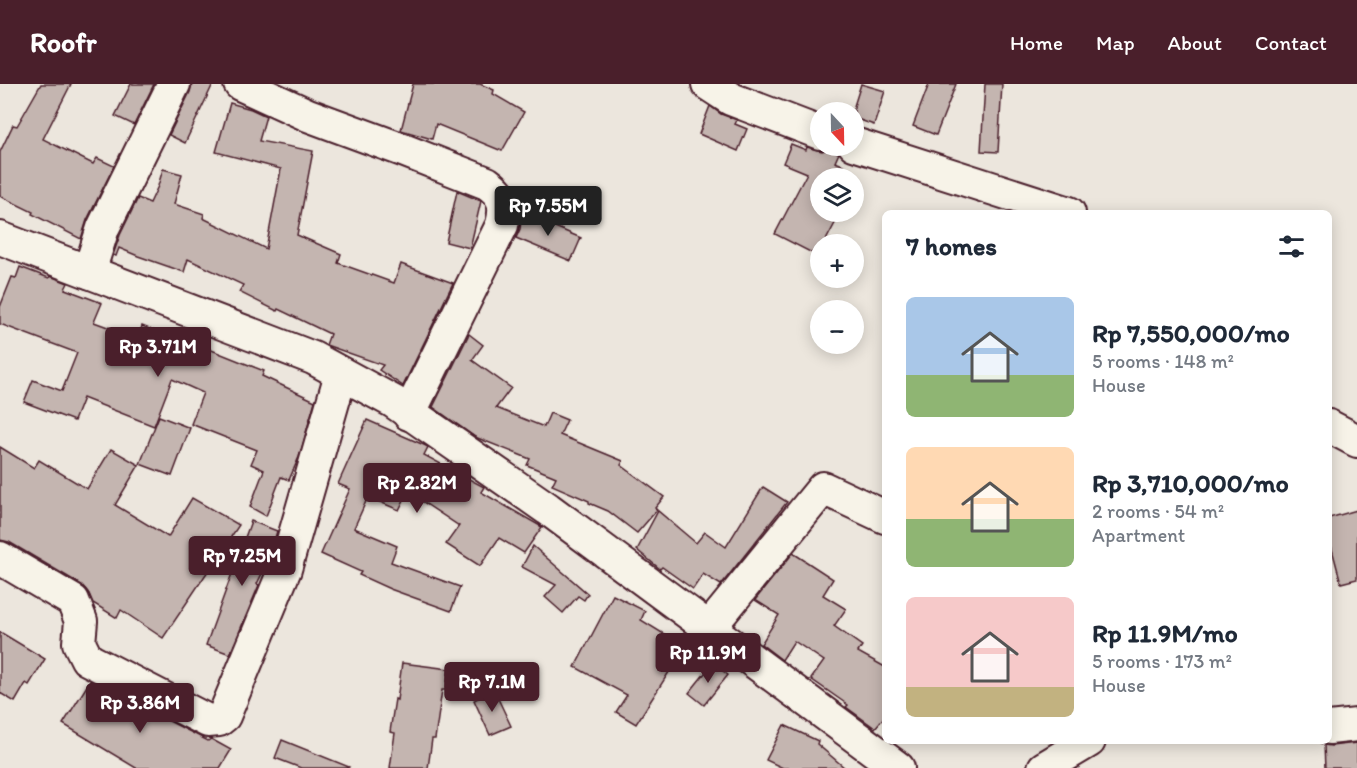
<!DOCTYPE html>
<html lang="en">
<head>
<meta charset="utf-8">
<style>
  :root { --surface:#fff; --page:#f6f6f7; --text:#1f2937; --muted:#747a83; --accent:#4a1f2b }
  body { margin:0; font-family:Itim,sans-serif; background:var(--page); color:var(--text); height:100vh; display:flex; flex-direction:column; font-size:22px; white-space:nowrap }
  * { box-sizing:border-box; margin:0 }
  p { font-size:20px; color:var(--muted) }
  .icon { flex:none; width:33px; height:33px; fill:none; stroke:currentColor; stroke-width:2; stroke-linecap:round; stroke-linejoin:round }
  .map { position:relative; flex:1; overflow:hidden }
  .side { position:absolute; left:882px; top:126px; width:450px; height:534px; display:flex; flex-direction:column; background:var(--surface); border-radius:9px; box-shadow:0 3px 15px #0003 }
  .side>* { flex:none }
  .needle { width:39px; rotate:158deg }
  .buttons { position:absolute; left:810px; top:18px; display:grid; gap:12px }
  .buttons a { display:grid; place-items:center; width:54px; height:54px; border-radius:50%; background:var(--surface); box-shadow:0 3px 15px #0003; font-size:30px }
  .price { position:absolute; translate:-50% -51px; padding:0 14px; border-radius:6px; background:var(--accent); color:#fff; font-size:20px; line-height:39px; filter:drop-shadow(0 2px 3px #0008) }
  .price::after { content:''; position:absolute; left:50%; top:36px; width:18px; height:14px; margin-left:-9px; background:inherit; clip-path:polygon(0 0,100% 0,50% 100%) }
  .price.selected { background:#222; color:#fff }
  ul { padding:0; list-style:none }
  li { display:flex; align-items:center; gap:18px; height:150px; padding:0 24px }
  li span { display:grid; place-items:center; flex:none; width:168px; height:120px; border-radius:9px; color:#555 }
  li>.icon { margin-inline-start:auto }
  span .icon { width:72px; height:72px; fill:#fffc; stroke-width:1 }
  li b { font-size:26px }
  h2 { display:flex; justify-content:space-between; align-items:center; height:72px; padding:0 24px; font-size:26px }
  header { display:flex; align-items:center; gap:36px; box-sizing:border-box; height:84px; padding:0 30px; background:var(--accent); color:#fff }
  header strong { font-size:28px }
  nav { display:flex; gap:33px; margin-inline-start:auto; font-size:21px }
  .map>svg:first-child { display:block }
  .building { fill:#c4b5b0; stroke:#4a1f2b; stroke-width:1.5 }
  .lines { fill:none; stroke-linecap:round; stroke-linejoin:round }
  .minor-casing { stroke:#4a1f2b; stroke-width:36 }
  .minor { stroke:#f7f3e8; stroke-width:32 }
</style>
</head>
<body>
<header>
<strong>Roofr</strong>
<nav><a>Home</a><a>Map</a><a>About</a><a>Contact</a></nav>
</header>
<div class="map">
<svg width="1357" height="684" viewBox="0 0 1357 684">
  <rect width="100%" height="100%" fill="#ece6dd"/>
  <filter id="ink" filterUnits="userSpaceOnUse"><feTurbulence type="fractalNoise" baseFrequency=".0167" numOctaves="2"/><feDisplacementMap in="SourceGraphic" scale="12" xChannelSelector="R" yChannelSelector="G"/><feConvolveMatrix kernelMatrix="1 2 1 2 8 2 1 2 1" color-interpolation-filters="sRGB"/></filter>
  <g filter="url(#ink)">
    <g class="building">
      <polygon points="41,0 71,0 43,55 93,80 97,74 114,82 87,136 81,155 32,130 33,128 0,112 0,68 13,41 17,42"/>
      <polygon points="131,0 154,0 134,41 115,32"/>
      <polygon points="192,0 213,0 185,59 169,51 190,8"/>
      <polygon points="413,0 480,0 494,6 493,10 524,28 502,67 436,40 432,55 401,46"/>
      <polygon points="861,0 885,7 874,41 854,34 854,22"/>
      <polygon points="929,0 956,0 936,51 913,42"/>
      <polygon points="985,0 1002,0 998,68 981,67"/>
      <polygon points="230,19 251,25 266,32 259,57 313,67 297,151 341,170 338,179 394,199 401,180 453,199 403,302 379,286 383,281 326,261 330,250 278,225 277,227 239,208 243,201 188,175 184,188 138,172 119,164 116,172 113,171 120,151 138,114 150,119 158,102 163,85 182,90 174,120 204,130 203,134 266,165 281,85 216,68"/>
      <polygon points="710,22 721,30 737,36 735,40 747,45 738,67 699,50"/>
      <polygon points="791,60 806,66 807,63 822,67 828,65 839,69 835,78 843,81 837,94 820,94 820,128 841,128 824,160 820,160 820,167 818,172 775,150 807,89 783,79"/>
      <polygon points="457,107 481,117 470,164 446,158"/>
      <polygon points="522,129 581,154 571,177 516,154 520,145"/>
      <polygon points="20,183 49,194 50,192 68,199 65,205 102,219 94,238 138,254 142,242 208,268 209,265 264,287 262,292 315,317 299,373 289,396 281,393 266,432 250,423 264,386 251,380 257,366 191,340 203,309 172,295 154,342 83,314 74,337 24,318 33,296 62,307 77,269 0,240 0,223 12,193 16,194"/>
      <polygon points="469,250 483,261 472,276 511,304 496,324 544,343 550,329 567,336 560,351 623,377 621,381 664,413 655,424 657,426 637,449 608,427 589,419 589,417 552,401 556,393 527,381 530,375 475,353 433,323"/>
      <polygon points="159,332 190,344 172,392 140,380"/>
      <polygon points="367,336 424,361 428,363 424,371 484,403 481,408 542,443 524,469 499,454 480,482 446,460 459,442 408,408 399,426 368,413 354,444 397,462 391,478 460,503 451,527 390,505 359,491 361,488 321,470 350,405 338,400"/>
      <polygon points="0,363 34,384 39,376 87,405 111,365 139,381 115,421 168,453 192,414 239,441 163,554 121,526 117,534 93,519 89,510 82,501 9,458 0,456"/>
      <polygon points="763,403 787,418 721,501 703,490 693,505 662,483 660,485 637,466 658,427 696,459 705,448 726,463"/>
      <polygon points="1357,426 1357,495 1341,499 1329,454 1329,434"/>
      <polygon points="251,437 277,447 269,475 257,500 259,501 230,570 206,561"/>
      <polygon points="533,462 588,510 584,516 578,512 563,529 545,513 556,501 522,483"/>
      <polygon points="793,469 833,495 823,511 846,525 834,542 862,562 858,568 885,583 885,632 875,644 846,623 848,621 811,595 824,577 794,557 782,576 761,560 779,531 755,516"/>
      <polygon points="613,511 645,527 641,536 685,563 636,640 616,628 627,611 575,583"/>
      <polygon points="0,548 45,575 29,601 26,599 15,618 0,609"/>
      <polygon points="402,579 449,585 446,606 442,606 435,655 432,655 428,684 390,684 395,649 390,648 395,615 397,616"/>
      <polygon points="713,579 728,591 704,621 689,609"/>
      <polygon points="90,597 208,657 211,655 231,666 220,684 136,684 63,640"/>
      <polygon points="494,606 511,642 490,651 474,616"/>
      <polygon points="784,641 818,657 817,660 845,684 783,684 766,676"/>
      <polygon points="282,656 349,683 348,684 301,684 275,674"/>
      <polygon points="1357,659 1357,684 1325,684 1324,661 1331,662"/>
    </g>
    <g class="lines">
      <g class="minor-casing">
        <g id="minor">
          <path d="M240,0L308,31L403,66L487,99C504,111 507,121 502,141L409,330"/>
          <polyline points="708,0 731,15 820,49"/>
          <polyline points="854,60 1069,129"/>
          <polyline points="0,154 313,274 394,318 548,425 898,684"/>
          <polyline points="89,188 103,144 174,0"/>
          <polyline points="1329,342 1357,357"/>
          <polyline points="0,474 73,517 81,537 79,559 87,575 208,637 219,636 224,632 285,485 341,290"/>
          <polyline points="709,544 823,404 885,433"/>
          <polyline points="1329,644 1357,641"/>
          <polyline points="1044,684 1089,657"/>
        </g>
      </g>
      <use href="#minor" class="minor"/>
    </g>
  </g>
</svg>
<div class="buttons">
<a><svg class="needle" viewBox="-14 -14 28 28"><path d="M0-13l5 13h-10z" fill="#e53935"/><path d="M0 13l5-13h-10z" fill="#747a83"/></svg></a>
<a><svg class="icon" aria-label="layers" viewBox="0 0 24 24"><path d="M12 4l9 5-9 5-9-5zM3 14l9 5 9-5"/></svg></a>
<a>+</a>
<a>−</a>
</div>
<b class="price selected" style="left:548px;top:153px">Rp 7.55M</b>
<b class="price" style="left:158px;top:294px">Rp 3.71M</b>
<b class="price" style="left:417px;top:430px">Rp 2.82M</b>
<b class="price" style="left:242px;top:503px">Rp 7.25M</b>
<b class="price" style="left:708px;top:600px">Rp 11.9M</b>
<b class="price" style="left:492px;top:629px">Rp 7.1M</b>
<b class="price" style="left:140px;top:650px">Rp 3.86M</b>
<section class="side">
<h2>7 homes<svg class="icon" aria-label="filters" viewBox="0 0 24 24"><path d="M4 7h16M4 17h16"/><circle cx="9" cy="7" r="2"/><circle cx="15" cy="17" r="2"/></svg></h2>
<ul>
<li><span style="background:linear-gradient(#a9c7e8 65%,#8fb573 0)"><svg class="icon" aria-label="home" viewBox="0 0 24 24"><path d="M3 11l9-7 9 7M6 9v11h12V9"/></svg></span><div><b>Rp 7,550,000/mo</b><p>5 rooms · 148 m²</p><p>House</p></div></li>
<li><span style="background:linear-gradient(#ffd9b3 60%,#8fb573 0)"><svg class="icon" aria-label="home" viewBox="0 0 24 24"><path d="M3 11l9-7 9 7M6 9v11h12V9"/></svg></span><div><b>Rp 3,710,000/mo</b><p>2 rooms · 54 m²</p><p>Apartment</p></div></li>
<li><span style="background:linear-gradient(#f6c9c9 75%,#c2b280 0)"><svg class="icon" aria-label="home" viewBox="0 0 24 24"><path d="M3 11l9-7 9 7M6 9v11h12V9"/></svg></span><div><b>Rp 11.9M/mo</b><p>5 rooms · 173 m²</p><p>House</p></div></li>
</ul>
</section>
</div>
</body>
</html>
